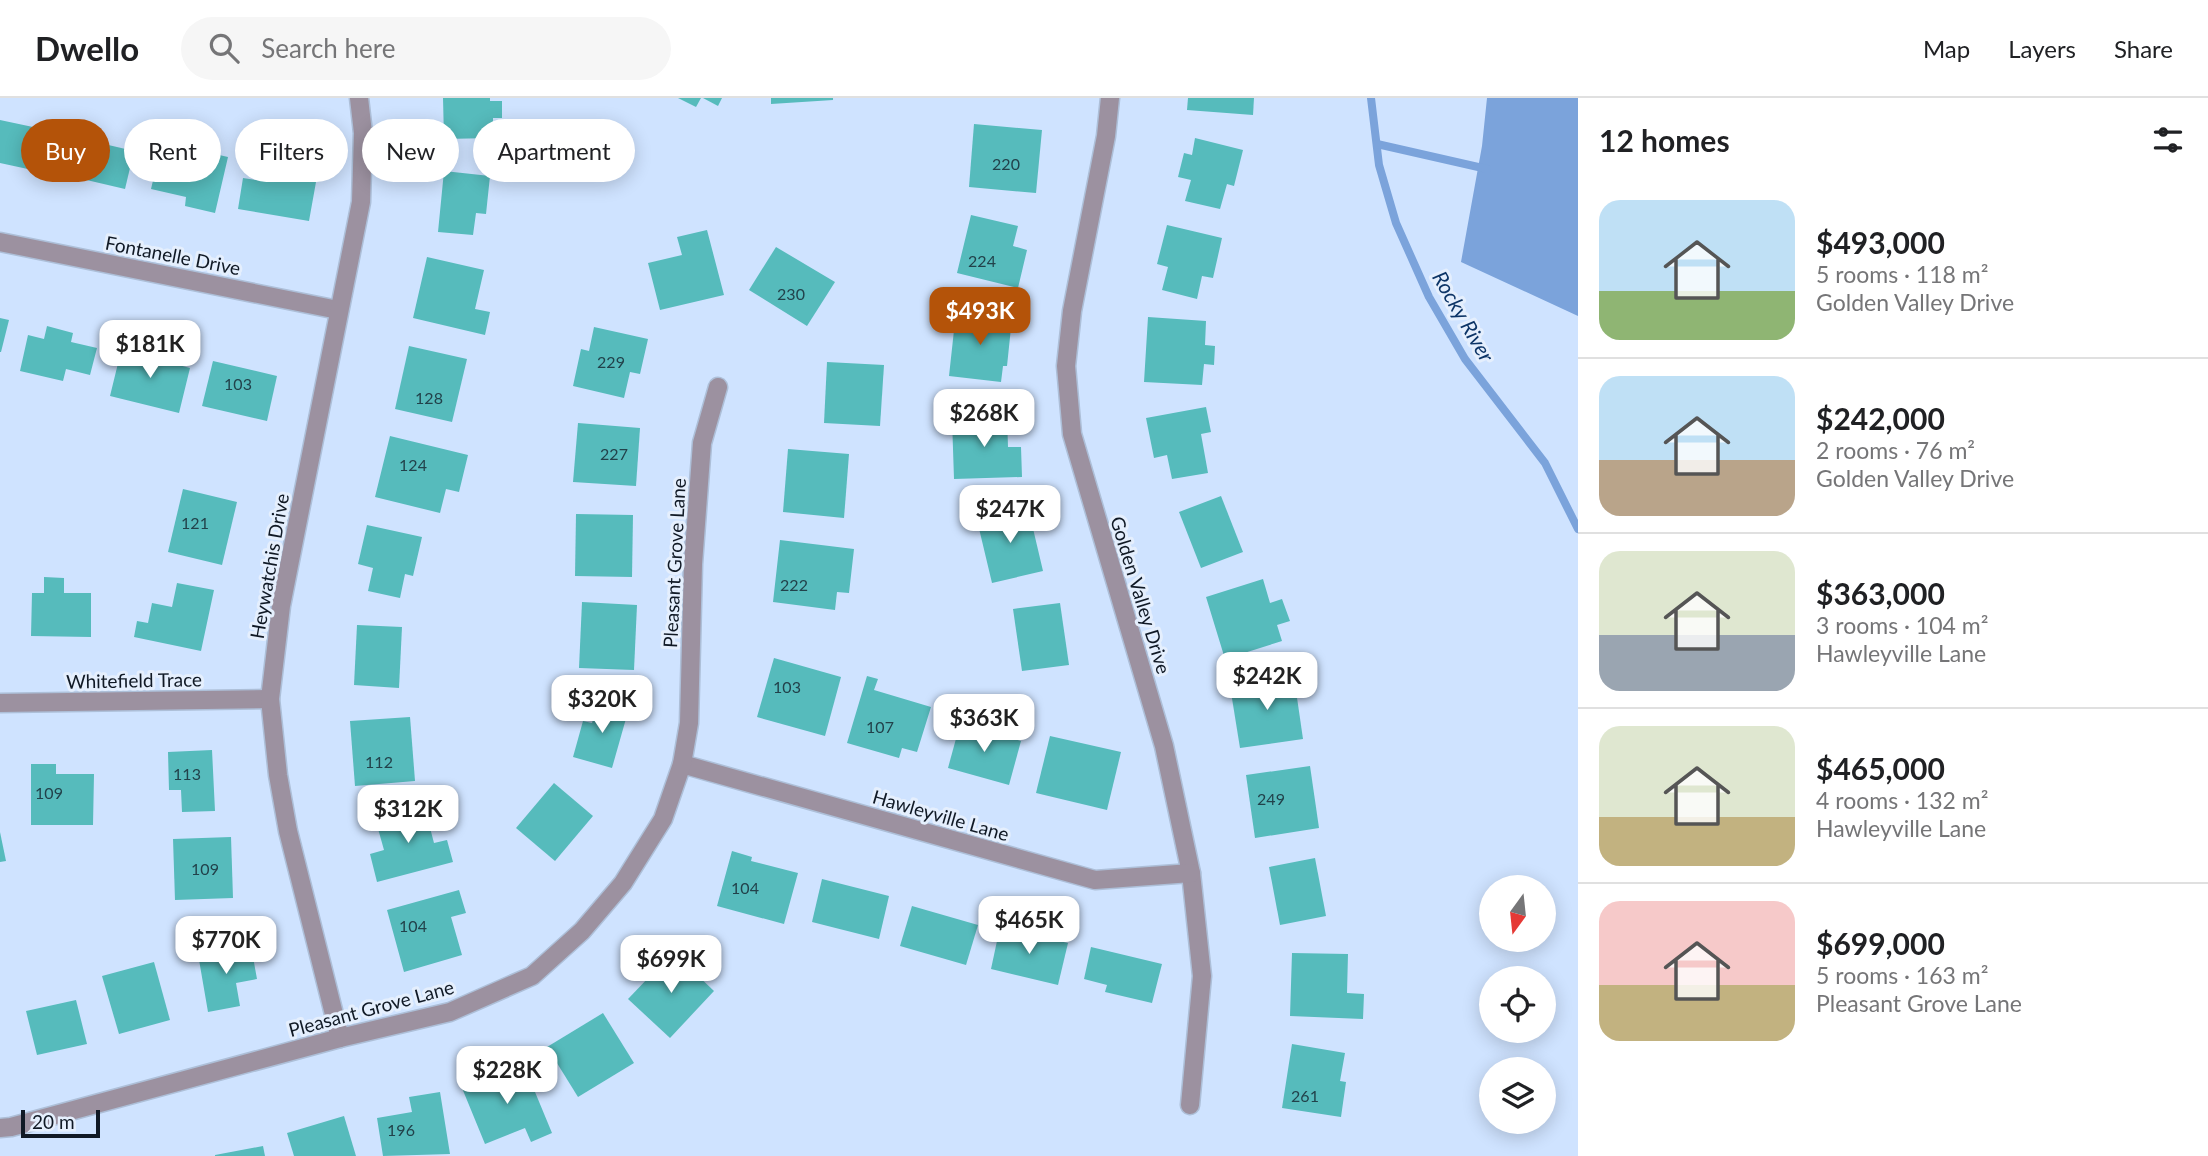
<!DOCTYPE html>
<html lang="en">
<head>
<meta charset="utf-8">
<style>
  :root { --surface:#fff; --page:#f6f6f6; --text:#202124; --muted:#757577; --line:#e0e0e0; --accent:#b45309 }
  body { margin:0; font-family:Lato,sans-serif; background:var(--page); color:var(--text); height:100vh; display:flex; flex-direction:column; font-size:26px; white-space:nowrap }
  * { box-sizing:border-box; margin:0 }
  p { font-size:23px; color:var(--muted) }
  .icon { flex:none; width:38px; height:38px; fill:none; stroke:currentColor; stroke-width:2; stroke-linecap:round; stroke-linejoin:round }
  .map { position:relative; flex:1; overflow:hidden }
  .sheet { display:flex; flex-direction:column; background:var(--surface); width:630px }
  .sheet>* { flex:none }
  .hud { position:absolute; left:21px; top:21px; width:665px; height:63px; display:flex; gap:14px }
  .needle { width:46px; rotate:195deg }
  .tools { position:absolute; left:1479px; top:777px; display:grid; gap:14px }
  .tools a { display:grid; place-items:center; width:77px; height:77px; border-radius:50%; background:var(--surface); box-shadow:0 4px 18px #0003; font-size:35px }
  .scale { position:absolute; left:21px; bottom:18px; width:79px; box-sizing:border-box; padding-left:7px; border:4px solid #101925; border-top:0; font-size:19px; line-height:24px; white-space:nowrap; color:#101925; -webkit-text-stroke:5px #e5effd; paint-order:stroke }
  .price { position:absolute; translate:-50% -60px; padding:0 16px; border-radius:14px; background:#fff; color:#222; font-size:23px; line-height:46px; filter:drop-shadow(0 2px 4px #0008) }
  .price::after { content:''; position:absolute; left:50%; top:42px; width:21px; height:16px; margin-left:-10px; background:inherit; clip-path:polygon(0 0,100% 0,50% 100%) }
  .price.selected { background:var(--accent); color:#fff }
  ul { padding:0; list-style:none }
  li { display:flex; align-items:center; gap:21px; height:175px; padding:0 21px }
  li+li { border-top:2px solid var(--line) }
  li span { display:grid; place-items:center; flex:none; width:196px; height:140px; border-radius:21px; color:#555 }
  li>.icon { margin-inline-start:auto }
  span .icon { width:84px; height:84px; fill:#fffc; stroke-width:1 }
  li b { font-size:30px }
  h2 { display:flex; justify-content:space-between; align-items:center; height:84px; padding:0 21px; font-size:30px }
  .chip { padding:0 24px; border-radius:32px; background:var(--surface); box-shadow:0 4px 18px #0003; font-size:24px; line-height:63px }
  .chip.selected { background:var(--accent); color:#fff }
  header { display:flex; align-items:center; gap:42px; box-sizing:border-box; height:98px; padding:0 35px; background:var(--surface); border-bottom:2px solid var(--line) }
  header strong { font-size:33px }
  nav { display:flex; gap:38px; margin-inline-start:auto; font-size:24px }
  .search { width:490px; height:63px; background:var(--page); display:flex; align-items:center; gap:18px; box-sizing:border-box; padding:0 24px; border-radius:38px; color:var(--muted); font-size:26px }
  main { display:flex; flex:1; min-height:0 }
  .map>svg:first-child { display:block }
  .water { fill:#7ba3db }
  .lines { fill:none; stroke-linecap:round; stroke-linejoin:round }
  .stream { stroke:#7ba3db; stroke-width:8 }
  .building { fill:#56bbbc }
  .street-casing { stroke:#adbfd8; stroke-width:21 }
  .street { stroke:#9c91a0; stroke-width:18 }
  .labels { text-anchor:middle; dominant-baseline:central; stroke-width:6; stroke-linejoin:round; paint-order:stroke }
  .number-label { font-size:16px; fill:#22424b }
  .street-label { font-size:19px; fill:#101925; stroke:#e5effd }
  .water-label { font-size:21px; font-style:italic; fill:#0d3567; stroke:#e5effd }
</style>
</head>
<body>
<header>
<strong>Dwello</strong>
<div class="search"><svg class="icon" aria-label="search" viewBox="0 0 24 24"><circle cx="10" cy="10" r="6"/><path d="M15 15l6 6"/></svg>Search here</div>
<nav><a>Map</a><a>Layers</a><a>Share</a></nav>
</header>
<main>
<div class="map">
<svg width="1578" height="1058" viewBox="0 0 1578 1058">
  <rect width="100%" height="100%" fill="#cfe3ff"/>
  <polygon class="water" points="1487,0 1578,0 1578,218 1461,164 1482,48"/>
  <g class="lines">
    <g class="stream">
      <polyline points="1371,0 1379,67 1396,125 1429,199 1465,261 1545,365 1578,431"/>
      <polyline points="1377,46 1487,71"/>
    </g>
  </g>
  <g class="building">
    <polygon points="443,0 490,0 490,3 502,3 502,20 493,20 493,40 444,41"/>
    <polygon points="678,0 701,0 696,9"/>
    <polygon points="703,0 722,0 718,8"/>
    <polygon points="771,0 833,0 833,2 771,6"/>
    <polygon points="1188,0 1254,0 1253,17 1187,12"/>
    <polygon points="0,22 47,32 37,73 0,65"/>
    <polygon points="974,26 1042,32 1036,95 969,89"/>
    <polygon points="70,38 134,53 125,91 61,76"/>
    <polygon points="1195,40 1243,52 1234,88 1227,86 1220,111 1185,103 1191,82 1178,79 1184,55 1192,57"/>
    <polygon points="162,44 228,59 215,115 185,108 186,99 151,91"/>
    <polygon points="444,73 490,78 486,116 476,115 473,137 438,134"/>
    <polygon points="270,77 316,84 309,123 238,111 243,80 269,84"/>
    <polygon points="971,117 1018,128 1013,148 1027,152 1018,190 957,175"/>
    <polygon points="1167,127 1222,140 1213,180 1202,178 1197,201 1162,192 1168,169 1157,166"/>
    <polygon points="707,132 724,197 660,212 648,165 682,157 677,139"/>
    <polygon points="776,149 835,184 807,228 749,192"/>
    <polygon points="427,159 484,172 475,211 490,214 485,237 413,220"/>
    <polygon points="956,214 1012,220 1007,268 1003,268 1001,284 949,278"/>
    <polygon points="1148,219 1206,223 1205,247 1215,248 1214,267 1204,266 1202,287 1144,284"/>
    <polygon points="0,220 9,222 1,254 0,254"/>
    <polygon points="47,228 73,235 71,244 97,250 90,277 66,271 63,283 20,273 28,237 44,241"/>
    <polygon points="594,229 648,241 640,276 630,274 624,300 573,288 581,251 589,253"/>
    <polygon points="409,248 467,261 452,324 395,311"/>
    <polygon points="122,249 175,261 175,266 190,270 179,315 110,298"/>
    <polygon points="213,263 277,278 267,323 202,308"/>
    <polygon points="827,264 884,267 880,328 824,325"/>
    <polygon points="1206,309 1211,334 1201,336 1208,375 1172,381 1167,357 1154,360 1146,320"/>
    <polygon points="1007,318 1008,349 1021,349 1022,379 954,381 952,321"/>
    <polygon points="578,325 640,330 636,388 573,384"/>
    <polygon points="390,338 468,357 459,394 446,391 440,415 375,399"/>
    <polygon points="788,351 849,356 844,420 783,414"/>
    <polygon points="183,391 237,404 222,467 168,454"/>
    <polygon points="1221,398 1243,454 1201,470 1179,414"/>
    <polygon points="1032,409 1035,421 1031,422 1043,473 992,485 977,422"/>
    <polygon points="576,416 633,417 632,479 575,478"/>
    <polygon points="367,427 422,439 413,478 405,476 400,500 368,493 373,470 358,466"/>
    <polygon points="780,442 854,451 849,495 837,494 835,512 773,504"/>
    <polygon points="44,479 64,480 64,495 91,495 91,539 31,538 32,495 44,495"/>
    <polygon points="1263,481 1270,505 1282,501 1290,523 1277,527 1282,543 1225,561 1206,499"/>
    <polygon points="177,485 214,492 201,553 134,539 137,523 148,525 152,505 172,509"/>
    <polygon points="582,504 637,507 634,572 579,570"/>
    <polygon points="1060,505 1069,567 1022,573 1013,511"/>
    <polygon points="357,527 402,529 399,590 354,587"/>
    <polygon points="774,560 841,579 825,638 757,619"/>
    <polygon points="867,578 878,581 874,592 931,609 917,654 902,650 899,660 847,645"/>
    <polygon points="1294,579 1303,641 1240,650 1230,588"/>
    <polygon points="599,601 629,610 612,670 573,659 583,623 592,625"/>
    <polygon points="410,619 415,683 355,688 350,623"/>
    <polygon points="960,626 1021,643 1009,687 948,670"/>
    <polygon points="1050,638 1121,654 1107,712 1036,695"/>
    <polygon points="212,652 215,713 182,714 181,692 169,692 168,654"/>
    <polygon points="31,666 56,666 56,676 94,676 93,727 31,727"/>
    <polygon points="1310,668 1319,730 1255,740 1246,677"/>
    <polygon points="554,685 593,718 555,763 516,730"/>
    <polygon points="424,707 434,745 447,742 453,764 377,784 370,756 384,752 375,720"/>
    <polygon points="0,734 6,763 0,764"/>
    <polygon points="231,739 233,800 175,802 173,741"/>
    <polygon points="732,753 752,759 751,763 798,775 784,826 717,808"/>
    <polygon points="1315,760 1326,818 1280,827 1269,769"/>
    <polygon points="822,781 889,798 879,841 812,824"/>
    <polygon points="459,792 466,815 451,819 462,857 404,874 387,812"/>
    <polygon points="912,808 978,827 966,867 900,848"/>
    <polygon points="1000,829 1068,845 1058,887 991,871"/>
    <polygon points="251,848 257,881 236,885 240,908 208,914 198,856"/>
    <polygon points="1091,849 1162,866 1152,905 1105,894 1107,887 1084,881"/>
    <polygon points="673,854 714,893 670,940 628,901"/>
    <polygon points="1292,855 1348,856 1347,895 1364,896 1363,921 1290,918"/>
    <polygon points="154,864 170,922 119,936 102,878"/>
    <polygon points="76,902 87,946 37,957 26,913"/>
    <polygon points="603,915 634,965 578,999 547,949"/>
    <polygon points="1292,946 1345,955 1340,983 1346,984 1341,1019 1282,1010"/>
    <polygon points="523,965 552,1035 531,1044 525,1030 485,1046 462,990"/>
    <polygon points="440,994 450,1056 383,1058 377,1020 412,1014 409,999"/>
    <polygon points="344,1018 356,1058 294,1058 287,1035"/>
    <polygon points="263,1048 265,1058 215,1058 215,1057"/>
  </g>
  <g class="lines">
    <g class="street-casing">
      <g id="street">
        <polyline points="1110,0 1106,38 1072,213 1066,268 1072,336 1164,648 1191,775 1202,878 1190,1007"/>
        <polyline points="0,144 338,212"/>
        <polyline points="0,605 270,601"/>
        <polyline points="682,666 1095,782 1191,775"/>
        <polyline points="340,940 288,733 278,677 270,601 281,508 361,104 363,35 359,0"/>
        <polyline points="0,1030 11,1029 340,940 450,914 532,878 582,833 623,785 663,721 682,666 689,625 693,466 702,345 718,289"/>
      </g>
    </g>
    <use href="#street" class="street"/>
  </g>
  <g class="labels">
    <g class="number-label">
      <text x="1006" y="65">220</text>
      <text x="982" y="162">224</text>
      <text x="791" y="195">230</text>
      <text x="611" y="263">229</text>
      <text x="238" y="285">103</text>
      <text x="429" y="299">128</text>
      <text x="614" y="355">227</text>
      <text x="413" y="366">124</text>
      <text x="195" y="424">121</text>
      <text x="794" y="486">222</text>
      <text x="787" y="588">103</text>
      <text x="880" y="628">107</text>
      <text x="379" y="663">112</text>
      <text x="187" y="675">113</text>
      <text x="49" y="694">109</text>
      <text x="1271" y="700">249</text>
      <text x="205" y="770">109</text>
      <text x="745" y="789">104</text>
      <text x="413" y="827">104</text>
      <text x="1305" y="997">261</text>
      <text x="401" y="1031">196</text>
    </g>
    <g class="street-label">
      <text transform="translate(173 157) rotate(11)">Fontanelle Drive</text>
      <text transform="translate(674 465) rotate(-87)">Pleasant Grove Lane</text>
      <text transform="translate(269 468) rotate(-80)">Heywatchis Drive</text>
      <text transform="translate(1141 497) rotate(73)">Golden Valley Drive</text>
      <text transform="translate(134 582) rotate(-1)">Whitefield Trace</text>
      <text transform="translate(941 717) rotate(16)">Hawleyville Lane</text>
      <text transform="translate(371 910) rotate(-15)">Pleasant Grove Lane</text>
    </g>
    <g class="water-label">
      <text transform="translate(1464 218) rotate(60)">Rocky River</text>
    </g>
  </g>
</svg>
<div class="tools">
<a><svg class="needle" viewBox="-14 -14 28 28"><path d="M0-13l5 13h-10z" fill="#e53935"/><path d="M0 13l5-13h-10z" fill="#757577"/></svg></a>
<a><svg class="icon" aria-label="locate" viewBox="0 0 24 24"><circle cx="12" cy="12" r="6"/><path d="M12 2v4M12 18v4M2 12h4M18 12h4"/></svg></a>
<a><svg class="icon" aria-label="layers" viewBox="0 0 24 24"><path d="M12 4l9 5-9 5-9-5zM3 14l9 5 9-5"/></svg></a>
</div>
<div class="scale">20 m</div>
<b class="price selected" style="left:980px;top:249px">$493K</b>
<b class="price" style="left:150px;top:282px">$181K</b>
<b class="price" style="left:984px;top:351px">$268K</b>
<b class="price" style="left:1010px;top:447px">$247K</b>
<b class="price" style="left:1267px;top:614px">$242K</b>
<b class="price" style="left:602px;top:637px">$320K</b>
<b class="price" style="left:984px;top:656px">$363K</b>
<b class="price" style="left:408px;top:747px">$312K</b>
<b class="price" style="left:1029px;top:858px">$465K</b>
<b class="price" style="left:226px;top:878px">$770K</b>
<b class="price" style="left:671px;top:897px">$699K</b>
<b class="price" style="left:507px;top:1008px">$228K</b>
<div class="hud">
<a class="chip selected">Buy</a>
<a class="chip">Rent</a>
<a class="chip">Filters</a>
<a class="chip">New</a>
<a class="chip">Apartment</a>
</div>
</div>
<section class="sheet">
<h2>12 homes<svg class="icon" aria-label="filters" viewBox="0 0 24 24"><path d="M4 7h16M4 17h16"/><circle cx="9" cy="7" r="2"/><circle cx="15" cy="17" r="2"/></svg></h2>
<ul>
<li><span style="background:linear-gradient(#bfe0f5 65%,#8fb573 0)"><svg class="icon" aria-label="home" viewBox="0 0 24 24"><path d="M3 11l9-7 9 7M6 9v11h12V9"/></svg></span><div><b>$493,000</b><p>5 rooms · 118 m²</p><p>Golden Valley Drive</p></div></li>
<li><span style="background:linear-gradient(#bfe0f5 60%,#b9a48a 0)"><svg class="icon" aria-label="home" viewBox="0 0 24 24"><path d="M3 11l9-7 9 7M6 9v11h12V9"/></svg></span><div><b>$242,000</b><p>2 rooms · 76 m²</p><p>Golden Valley Drive</p></div></li>
<li><span style="background:linear-gradient(#dfe7d0 60%,#9aa5b1 0)"><svg class="icon" aria-label="home" viewBox="0 0 24 24"><path d="M3 11l9-7 9 7M6 9v11h12V9"/></svg></span><div><b>$363,000</b><p>3 rooms · 104 m²</p><p>Hawleyville Lane</p></div></li>
<li><span style="background:linear-gradient(#dfe7d0 65%,#c2b280 0)"><svg class="icon" aria-label="home" viewBox="0 0 24 24"><path d="M3 11l9-7 9 7M6 9v11h12V9"/></svg></span><div><b>$465,000</b><p>4 rooms · 132 m²</p><p>Hawleyville Lane</p></div></li>
<li><span style="background:linear-gradient(#f6c9c9 60%,#c2b280 0)"><svg class="icon" aria-label="home" viewBox="0 0 24 24"><path d="M3 11l9-7 9 7M6 9v11h12V9"/></svg></span><div><b>$699,000</b><p>5 rooms · 163 m²</p><p>Pleasant Grove Lane</p></div></li>
</ul>
</section>
</main>
</body>
</html>
